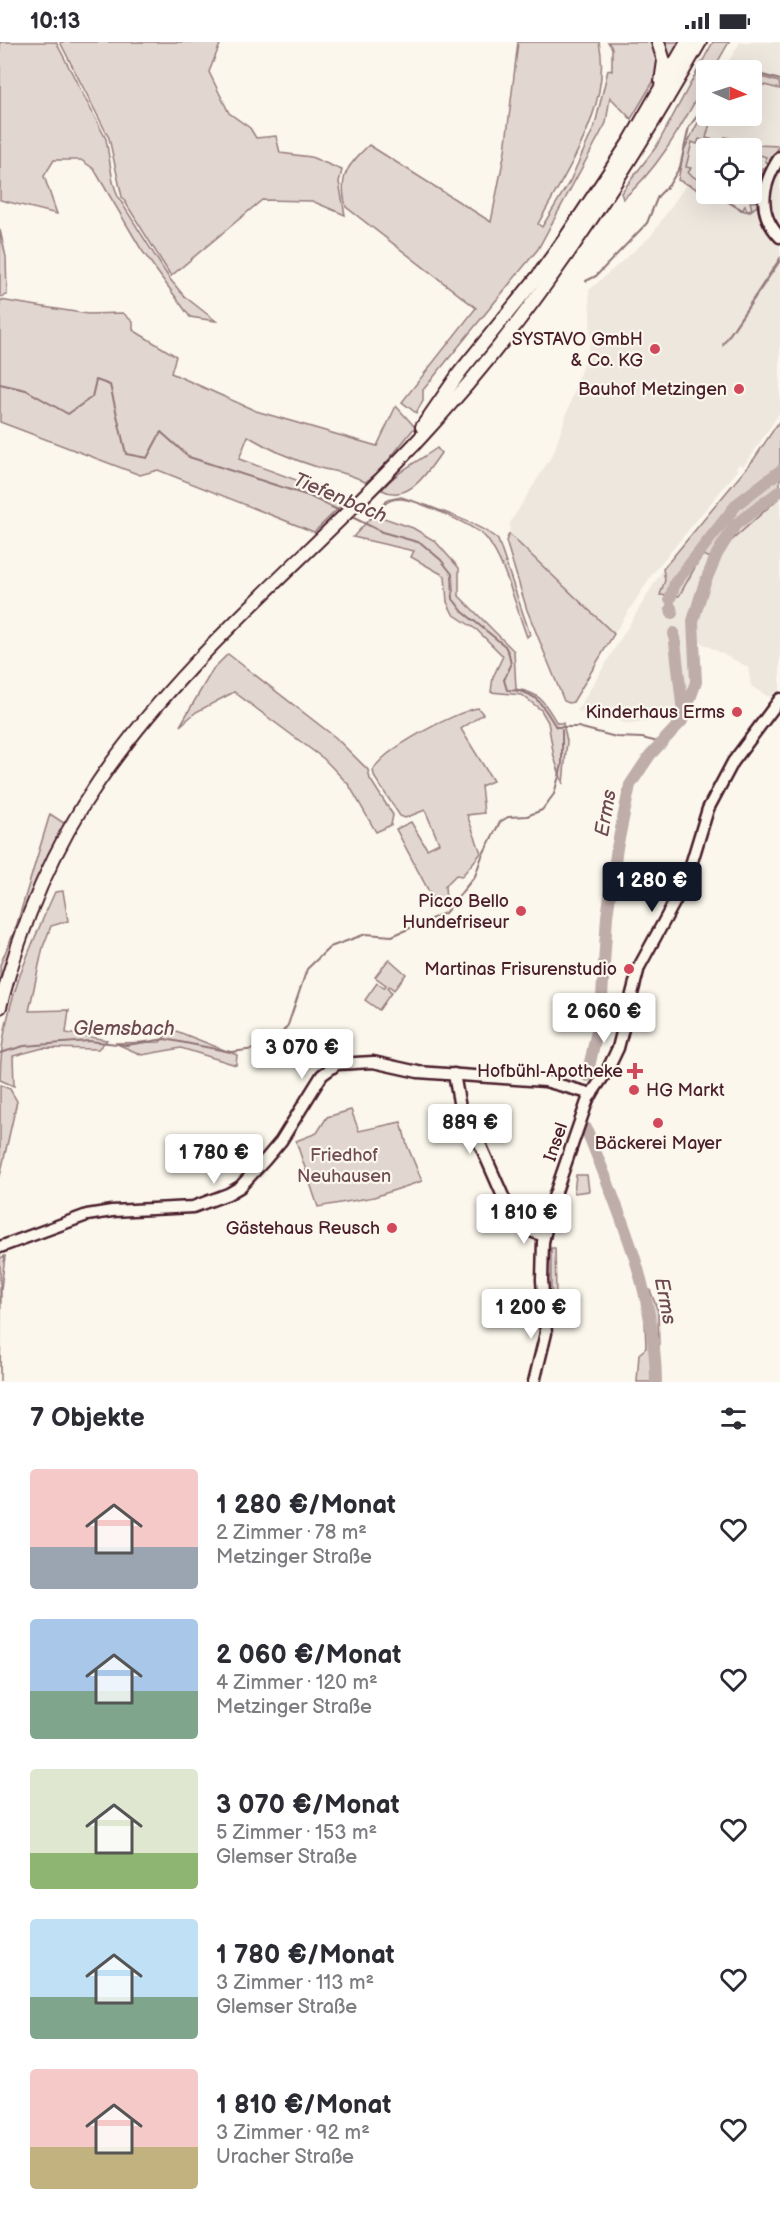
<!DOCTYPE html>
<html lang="de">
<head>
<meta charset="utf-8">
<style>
  :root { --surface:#fff; --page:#f2f2f3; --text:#2b2b33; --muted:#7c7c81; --accent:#111827 }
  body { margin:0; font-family:"Balsamiq Sans",sans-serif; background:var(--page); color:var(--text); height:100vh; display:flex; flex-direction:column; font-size:22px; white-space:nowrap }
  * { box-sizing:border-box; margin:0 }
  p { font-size:20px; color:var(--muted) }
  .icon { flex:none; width:33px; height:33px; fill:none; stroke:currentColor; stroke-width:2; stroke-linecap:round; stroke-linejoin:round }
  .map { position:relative; height:1340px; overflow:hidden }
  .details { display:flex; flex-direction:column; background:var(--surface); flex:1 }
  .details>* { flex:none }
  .needle { width:39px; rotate:93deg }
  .buttons { position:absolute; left:696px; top:18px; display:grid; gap:12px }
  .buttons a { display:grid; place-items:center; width:66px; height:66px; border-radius:6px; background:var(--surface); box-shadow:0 6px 24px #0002; font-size:30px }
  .price { position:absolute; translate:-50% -51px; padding:0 14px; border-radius:6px; background:#fff; color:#222; font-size:20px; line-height:39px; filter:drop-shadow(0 2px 3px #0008) }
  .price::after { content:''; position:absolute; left:50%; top:36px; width:18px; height:14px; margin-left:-9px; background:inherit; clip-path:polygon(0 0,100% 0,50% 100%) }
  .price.active { background:var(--accent); color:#fff }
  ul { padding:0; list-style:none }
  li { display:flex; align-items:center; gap:18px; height:150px; padding:0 30px }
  li span { display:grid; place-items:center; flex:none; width:168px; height:120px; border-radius:6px; color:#555 }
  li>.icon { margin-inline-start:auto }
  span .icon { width:72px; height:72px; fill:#fffc; stroke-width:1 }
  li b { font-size:26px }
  h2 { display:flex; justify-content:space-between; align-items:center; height:72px; padding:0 30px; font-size:26px }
  .status { display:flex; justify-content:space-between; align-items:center; height:42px; padding:0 30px; background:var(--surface); direction:ltr }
  .status svg { height:16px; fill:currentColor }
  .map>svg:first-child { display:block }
  .built { fill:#eee7de; fill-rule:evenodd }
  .green { fill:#e2d7d0; stroke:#967b7e; stroke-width:1.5 }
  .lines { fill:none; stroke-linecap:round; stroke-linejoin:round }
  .stream { stroke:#907477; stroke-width:2 }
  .river { stroke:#bfadaa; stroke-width:12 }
  .secondary-casing { stroke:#4a1f2b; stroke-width:15 }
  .primary-casing { stroke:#4a1f2b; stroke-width:16 }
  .secondary { stroke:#fbf7ec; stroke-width:10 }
  .primary { stroke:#fbf7ec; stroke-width:12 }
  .poi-dot { fill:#d1495b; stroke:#fbf7ec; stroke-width:2 }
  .labels { text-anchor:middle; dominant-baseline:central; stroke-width:4.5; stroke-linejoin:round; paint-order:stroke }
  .poi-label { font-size:18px; fill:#4a1f2b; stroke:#fbf7ec; text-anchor:end }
  .street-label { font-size:18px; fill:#4a1f2b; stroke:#fbf7ec }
  .park-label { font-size:18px; fill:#704d54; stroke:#fbf7ec }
  .water-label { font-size:20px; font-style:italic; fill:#6d4a51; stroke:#fbf7ec }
</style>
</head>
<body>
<div class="status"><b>10:13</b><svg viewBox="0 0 49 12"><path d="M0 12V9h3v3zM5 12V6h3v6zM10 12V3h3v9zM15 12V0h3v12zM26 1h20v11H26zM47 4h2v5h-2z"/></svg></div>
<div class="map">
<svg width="780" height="1340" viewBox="0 0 780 1340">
  <rect width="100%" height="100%" fill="#fbf7ec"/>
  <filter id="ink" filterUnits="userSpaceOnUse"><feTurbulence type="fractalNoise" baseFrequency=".0167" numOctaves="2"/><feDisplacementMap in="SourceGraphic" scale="12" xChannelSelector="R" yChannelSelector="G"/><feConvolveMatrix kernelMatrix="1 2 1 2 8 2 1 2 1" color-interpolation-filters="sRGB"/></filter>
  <g filter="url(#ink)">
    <g class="built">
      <path d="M740,0H780V183L772,164L757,165L775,178L780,185V370L751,414L743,424L739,422L736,426L738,428L653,531L614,592L509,492L510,481L554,410L591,298L589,248L651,194L690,137L681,130L690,94L706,62V74H752V28H724ZM706,106H752V152H706Z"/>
      <polygon points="780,455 780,646 775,655 767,654 751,644 748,625 692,596 695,631 678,674 630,682 577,669 663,527 665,538 679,554 702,513 718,518 729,501"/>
    </g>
    <g class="green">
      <polygon points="0,0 56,0 106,97 113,140 118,155 169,236 184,254 216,279 190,275 141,207 94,127 81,118 54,118 44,134 57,172 0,158"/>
      <polygon points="60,0 221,0 209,30 229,71 250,86 256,96 276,94 280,111 311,115 342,128 339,140 345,173 312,159 262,158 171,234 122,155 109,96"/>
      <path d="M518,0H599C613,63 566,129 538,182L542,185L570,139L595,83L608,28L612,29V6L608,0H654L659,30L631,77L610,55L606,81L538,207L423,348V359L416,371L402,360L476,266L346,165C338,134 347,124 369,103L491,180L505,109Z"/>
      <polygon points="662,0 680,0 670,18 667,17"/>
      <path d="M713,0H729L713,28H706V40C682,82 661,124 623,157L621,151L656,105Z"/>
      <polygon points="752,32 779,40 780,47 752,40"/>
      <polygon points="706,65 706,74 712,74 706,96 723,100 725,95 732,97 734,100 739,98 741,106 699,97 697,102 692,100 686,125 691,126 688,131 706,143 706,151 678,138 684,108"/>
      <polygon points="780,101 771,122 765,119 766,115 757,112 755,103 779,104"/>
      <polygon points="758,126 765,127 758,145 757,164 749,170 741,168 715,152 743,168 745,163 747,168 752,167 750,160 755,160 762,128"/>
      <polygon points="0,188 6,215 7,253 0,255"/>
      <polygon points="780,216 780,219 723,303 723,302"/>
      <path d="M0,258L88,272L123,271L133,280V288L176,314L171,331L256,369L377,404L396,364L415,385L379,430L365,440C350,431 336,430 320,426C294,418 270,408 248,394L239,417L348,457L314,490L158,428L140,433L0,380Z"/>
      <polygon points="780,378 780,455 729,501 718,518 702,513 679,554 660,553 665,538 663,527 754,417"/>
      <path d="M437,406L441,411C428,429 409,462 382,448C393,432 420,418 437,406Z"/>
      <path d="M401,455C424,462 482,482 498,498L530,592L527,595C516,566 506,522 487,497C478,485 417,458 401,457C388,456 382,464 375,473L413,486L435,499L459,526V554L514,609L516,647C542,651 544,661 557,681H563L567,699L563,742L554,715L548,680L541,668L522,653L491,650L493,635L503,614L477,588L453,572L447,560L445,534L411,515L414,509L353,495L387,458Z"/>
      <polygon points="509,492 614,592 573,660 569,661 564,659 527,568 506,499"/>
      <polygon points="228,612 335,695 368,728 370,737 393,773 391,783 376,790 349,743 324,717 234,650 196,670 180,684 213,627"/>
      <path d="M478,666L483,672L461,687L493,739L481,744L484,771L467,773L481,811L462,834L456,833L445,844L446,859L436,863L396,787L411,780L427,807L439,801L425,768L405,776L400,774L375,736L373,729C381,708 455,670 478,666Z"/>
      <polygon points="50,772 67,783 0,949 0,923 16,885"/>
      <path d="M63,849L68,879L51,884L43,905L29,969L69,968L66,991L107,998L98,1007L43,1006L13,1014L14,1044L0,1038C0,971 28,909 55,850Z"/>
      <polygon points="389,917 406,932 394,948 389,944 387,946 391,951 379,968 365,958 377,941 384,946 386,943 375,935"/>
      <polygon points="171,987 237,1013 236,1023 181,1006 142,1013 115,1001 160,1000"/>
      <polygon points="0,1043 10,1047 17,1059 0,1134"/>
      <polygon points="351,1068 359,1089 401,1080 407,1103 422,1139 374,1155 318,1165 296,1099 317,1091 327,1075"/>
      <polygon points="576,1133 587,1133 589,1149 574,1151"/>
      <polygon points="551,1206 555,1206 556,1252 552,1251 551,1245"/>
      <polygon points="5,1214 1,1247 0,1340 0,1216"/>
      <polygon points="650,1248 658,1269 660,1340 637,1340 639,1312 646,1306 644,1253"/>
    </g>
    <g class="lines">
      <g class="stream">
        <polyline points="727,28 734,25 746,28"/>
        <polyline points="752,30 780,38"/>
        <polyline points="586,239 596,234 647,181 658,154 669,143 680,125 689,85 706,62"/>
        <polyline points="0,342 26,348 68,372 92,355 96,338 110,343 126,412 147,416 161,390 189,415 309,454 342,470"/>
        <path d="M350,474L382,490L421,501L441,518L452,532L453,557L463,570L505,604L509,612L511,623L504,638L507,648C537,648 542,663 556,685H578L616,695L642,696L662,701"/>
        <polyline points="0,1011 24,1004 89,999 127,1003 165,997 231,1010 271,1005 288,983 307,927 330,905 366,892 392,894 445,871 475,834 482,814 500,780 508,775 527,774 542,768 554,752 562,723 562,688"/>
      </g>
      <g class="river">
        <polyline points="670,557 675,541 737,462 780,429"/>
        <polyline points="671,566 672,571"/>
        <polyline points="674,591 683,671"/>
        <polyline points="587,1034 601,971 607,874 617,806 630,743 650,713 682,679 696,640 693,579 704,543 717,512 735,483 780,449"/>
        <path d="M586,1086C619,1170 655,1249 656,1340"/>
      </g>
      <g class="secondary-casing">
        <g id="secondary">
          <path d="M780,115C762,142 756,170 780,195"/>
          <polyline points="454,1032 462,1077 480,1102 509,1168 525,1187 544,1194"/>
          <polyline points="0,1205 87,1173 112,1169 193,1165 228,1152 240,1145 265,1118 281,1099 322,1033 337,1022 373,1020 418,1030 545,1039 592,1052"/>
          <polyline points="534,1340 546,1291 542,1238 543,1200 552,1161 573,1100 588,1057 607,1029 618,1006 639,925 686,839 708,767 733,720 780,657"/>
        </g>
      </g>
      <g class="primary-casing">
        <g id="primary">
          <polyline points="658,0 664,19 661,40"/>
          <polyline points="422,385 460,330 538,234 564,198 630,99 687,0"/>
          <path d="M0,965C20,886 52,807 99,739C188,608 315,511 421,395C531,277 620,140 700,0"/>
        </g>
      </g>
      <use href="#secondary" class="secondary"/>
      <use href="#primary" class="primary"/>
    </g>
  </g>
  <g class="poi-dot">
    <circle cx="655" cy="307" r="6"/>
    <circle cx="739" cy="347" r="6"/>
    <circle cx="737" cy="670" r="6"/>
    <circle cx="521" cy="869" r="6"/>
    <circle cx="629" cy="927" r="6"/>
    <path d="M632 1020h6v6h6v6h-6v6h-6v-6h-6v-6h6z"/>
    <circle cx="634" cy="1048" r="6"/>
    <circle cx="658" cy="1081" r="6"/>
    <circle cx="392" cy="1186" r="6"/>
  </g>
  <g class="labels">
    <g class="poi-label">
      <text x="643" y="297">SYSTAVO GmbH<tspan x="643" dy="21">&amp; Co. KG</tspan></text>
      <text x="727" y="347">Bauhof Metzingen</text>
      <text x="725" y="670">Kinderhaus Erms</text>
      <text x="509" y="859">Picco Bello<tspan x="509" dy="21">Hundefriseur</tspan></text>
      <text x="617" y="927">Martinas Frisurenstudio</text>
      <text x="623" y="1029">Hofbühl-Apotheke</text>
      <text x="646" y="1048" text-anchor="start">HG Markt</text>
      <text x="658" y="1101" text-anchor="middle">Bäckerei Mayer</text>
      <text x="380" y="1186">Gästehaus Reusch</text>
    </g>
    <g class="street-label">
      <text transform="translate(556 1100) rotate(-71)">Insel</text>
    </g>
    <g class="park-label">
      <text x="344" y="1113">Friedhof<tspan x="344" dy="21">Neuhausen</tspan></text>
    </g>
    <g class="water-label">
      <text transform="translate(340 456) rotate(23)">Tiefenbach</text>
      <text transform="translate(606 771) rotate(-80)">Erms</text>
      <text x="124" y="987">Glemsbach</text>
      <text transform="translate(665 1259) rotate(79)">Erms</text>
    </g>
  </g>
</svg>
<div class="buttons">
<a><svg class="needle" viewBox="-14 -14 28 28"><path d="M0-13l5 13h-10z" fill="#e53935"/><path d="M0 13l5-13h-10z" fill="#7c7c81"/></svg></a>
<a><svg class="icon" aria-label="locate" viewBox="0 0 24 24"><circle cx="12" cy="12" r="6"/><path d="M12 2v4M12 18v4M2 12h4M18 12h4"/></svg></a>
</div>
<b class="price active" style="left:652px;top:871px">1 280 €</b>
<b class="price" style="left:604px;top:1002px">2 060 €</b>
<b class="price" style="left:302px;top:1038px">3 070 €</b>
<b class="price" style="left:470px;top:1113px">889 €</b>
<b class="price" style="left:214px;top:1143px">1 780 €</b>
<b class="price" style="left:524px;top:1203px">1 810 €</b>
<b class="price" style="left:531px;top:1298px">1 200 €</b>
</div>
<section class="details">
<h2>7 Objekte<svg class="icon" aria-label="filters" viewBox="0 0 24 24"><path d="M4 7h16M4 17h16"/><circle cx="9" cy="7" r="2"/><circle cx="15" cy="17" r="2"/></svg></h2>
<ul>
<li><span style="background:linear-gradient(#f6c9c9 65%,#9aa5b1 0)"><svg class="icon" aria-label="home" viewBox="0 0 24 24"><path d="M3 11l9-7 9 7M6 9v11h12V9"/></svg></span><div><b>1 280 €/Monat</b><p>2 Zimmer · 78 m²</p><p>Metzinger Straße</p></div><svg class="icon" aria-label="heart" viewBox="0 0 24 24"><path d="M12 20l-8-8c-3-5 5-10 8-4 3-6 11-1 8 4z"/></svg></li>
<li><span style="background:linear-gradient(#a9c7e8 60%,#7fa58c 0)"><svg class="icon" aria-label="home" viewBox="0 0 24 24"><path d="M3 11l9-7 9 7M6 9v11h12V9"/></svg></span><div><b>2 060 €/Monat</b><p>4 Zimmer · 120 m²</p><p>Metzinger Straße</p></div><svg class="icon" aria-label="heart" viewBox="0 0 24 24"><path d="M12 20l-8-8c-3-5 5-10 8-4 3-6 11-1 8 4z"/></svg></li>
<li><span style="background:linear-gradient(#dfe7d0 70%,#8fb573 0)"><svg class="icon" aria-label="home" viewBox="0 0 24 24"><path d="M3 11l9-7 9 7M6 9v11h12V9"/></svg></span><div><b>3 070 €/Monat</b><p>5 Zimmer · 153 m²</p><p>Glemser Straße</p></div><svg class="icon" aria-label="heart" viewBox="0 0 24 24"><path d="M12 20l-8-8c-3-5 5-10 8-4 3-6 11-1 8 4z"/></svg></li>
<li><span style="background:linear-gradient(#bfe0f5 65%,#7fa58c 0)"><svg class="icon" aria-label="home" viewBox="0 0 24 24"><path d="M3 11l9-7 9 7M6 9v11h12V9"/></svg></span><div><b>1 780 €/Monat</b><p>3 Zimmer · 113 m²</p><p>Glemser Straße</p></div><svg class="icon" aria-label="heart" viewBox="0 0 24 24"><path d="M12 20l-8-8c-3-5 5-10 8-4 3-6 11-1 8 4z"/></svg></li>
<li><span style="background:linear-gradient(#f6c9c9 65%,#c2b280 0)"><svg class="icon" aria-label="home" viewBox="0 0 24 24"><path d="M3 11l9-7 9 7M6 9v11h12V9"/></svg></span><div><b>1 810 €/Monat</b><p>3 Zimmer · 92 m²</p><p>Uracher Straße</p></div><svg class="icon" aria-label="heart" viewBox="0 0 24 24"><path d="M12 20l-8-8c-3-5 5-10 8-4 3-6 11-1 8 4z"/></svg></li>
</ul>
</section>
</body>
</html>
